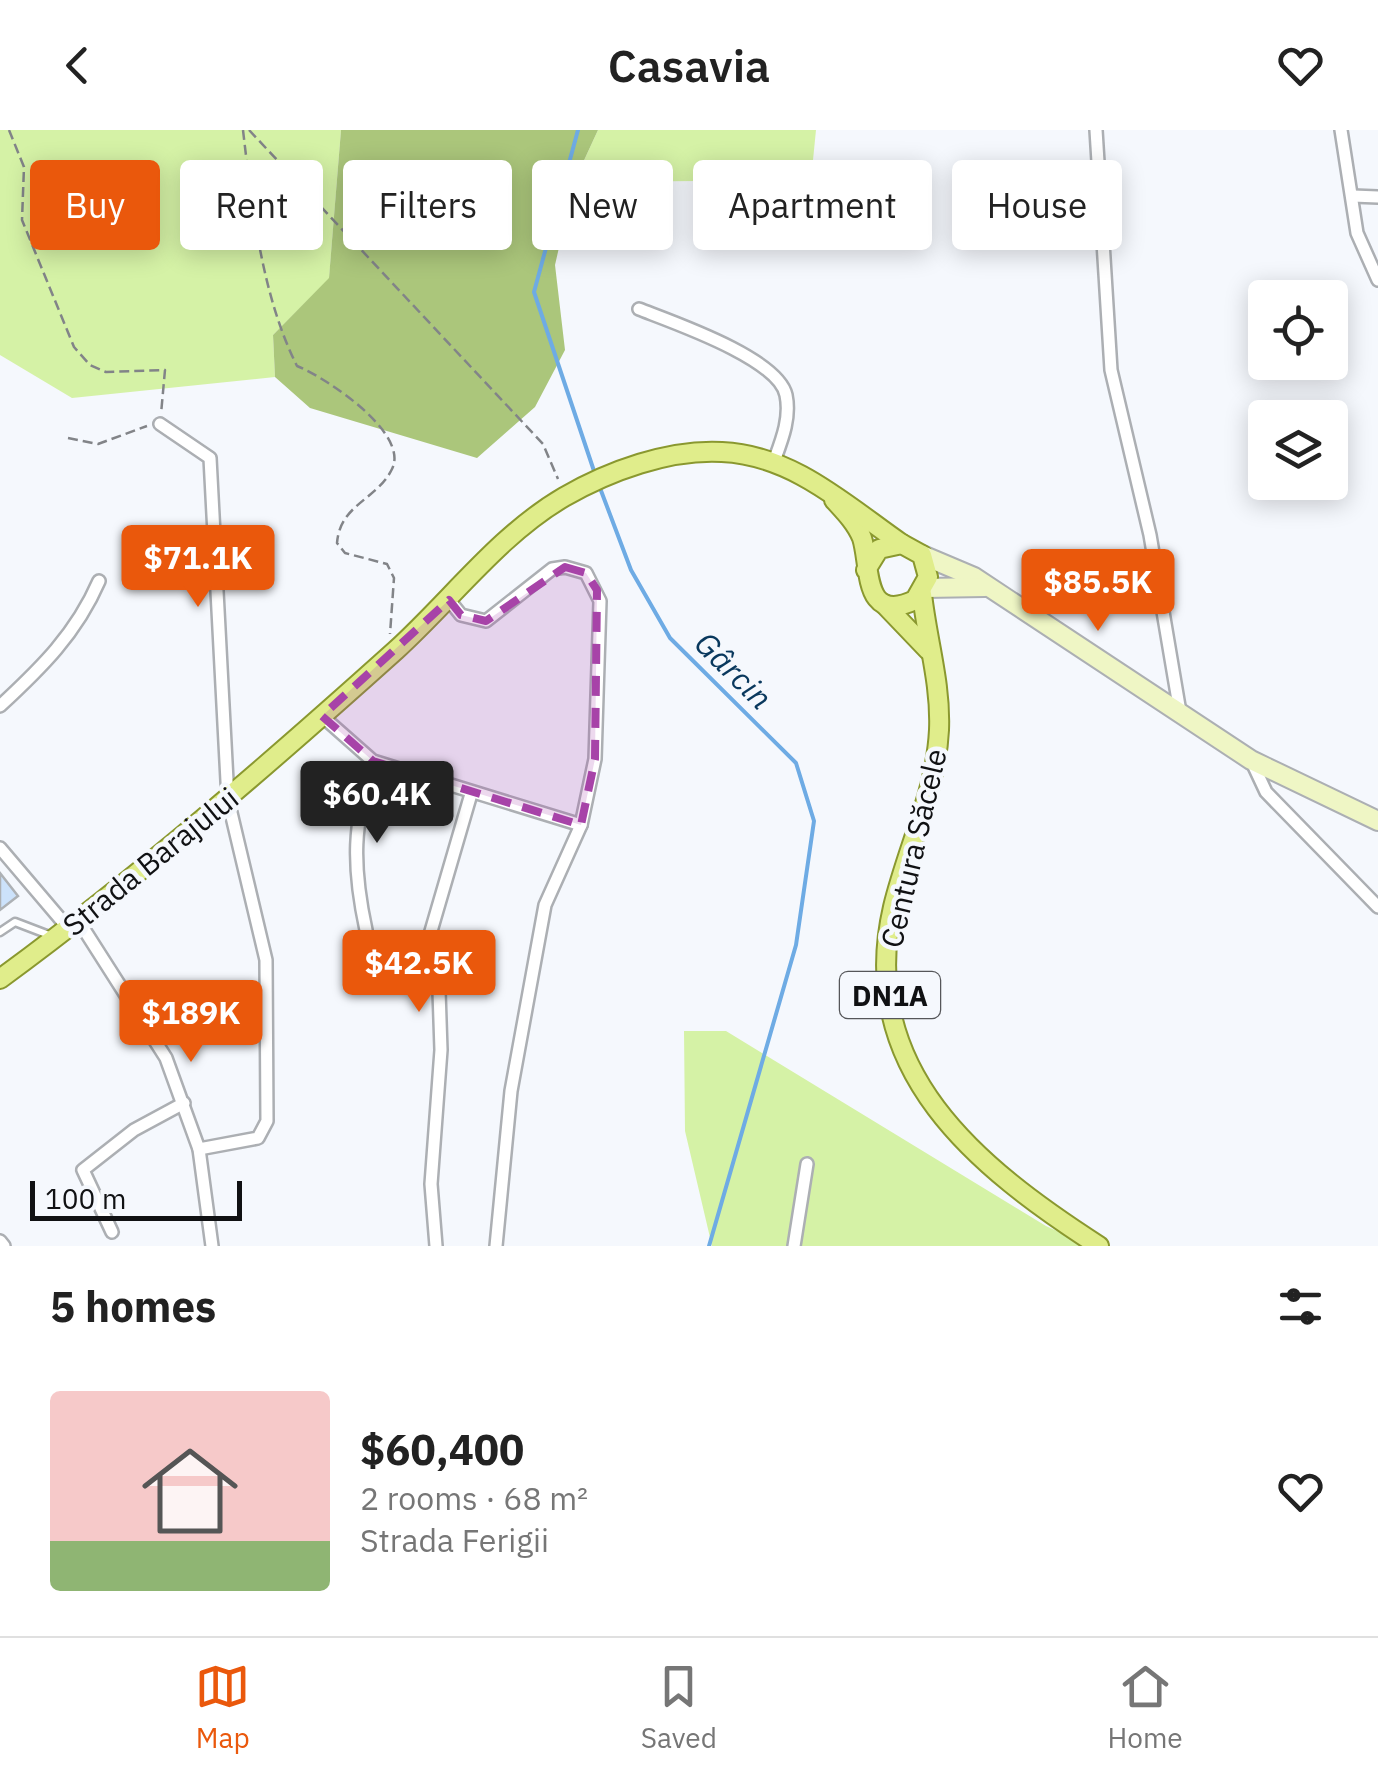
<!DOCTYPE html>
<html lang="en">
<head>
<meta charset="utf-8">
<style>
  :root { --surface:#fff; --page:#f6f6f6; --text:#222; --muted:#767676; --line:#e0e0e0; --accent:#ea580c }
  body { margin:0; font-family:"IBM Plex Sans",sans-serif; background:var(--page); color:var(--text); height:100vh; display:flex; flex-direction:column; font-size:38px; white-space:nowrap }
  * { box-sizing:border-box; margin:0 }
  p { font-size:32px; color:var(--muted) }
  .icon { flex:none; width:55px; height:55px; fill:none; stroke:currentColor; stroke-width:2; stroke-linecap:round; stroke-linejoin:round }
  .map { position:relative; height:1116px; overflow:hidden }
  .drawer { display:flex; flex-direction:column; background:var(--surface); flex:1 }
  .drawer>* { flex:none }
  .banner { position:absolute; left:30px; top:30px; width:1320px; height:90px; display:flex; gap:20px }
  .controls { position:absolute; left:1248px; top:150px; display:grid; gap:20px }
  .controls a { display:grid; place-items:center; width:100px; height:100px; border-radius:10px; background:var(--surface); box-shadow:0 5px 25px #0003; font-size:50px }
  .scale { position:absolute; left:30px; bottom:25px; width:212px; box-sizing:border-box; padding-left:10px; border:5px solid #101113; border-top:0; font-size:28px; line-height:35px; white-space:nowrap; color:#101113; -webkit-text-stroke:8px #f5f8fd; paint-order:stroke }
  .price { position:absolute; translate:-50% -85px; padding:0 22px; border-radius:10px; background:var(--accent); color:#fff; font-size:32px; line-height:65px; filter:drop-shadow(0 2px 5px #0008) }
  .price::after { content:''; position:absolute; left:50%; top:60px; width:30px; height:22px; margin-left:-15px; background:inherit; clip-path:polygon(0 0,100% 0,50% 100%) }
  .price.on { background:#222; color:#fff }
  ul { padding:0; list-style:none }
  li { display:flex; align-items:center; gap:30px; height:250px; padding:0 50px }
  li span { display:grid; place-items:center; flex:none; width:280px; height:200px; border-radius:10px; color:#555 }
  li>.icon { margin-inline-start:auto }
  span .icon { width:120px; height:120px; fill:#fffc; stroke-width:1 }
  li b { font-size:42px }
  h2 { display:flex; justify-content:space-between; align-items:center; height:120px; padding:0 50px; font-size:42px }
  .tag { padding:0 35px; border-radius:10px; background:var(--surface); box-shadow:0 5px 25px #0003; font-size:35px; line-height:90px }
  .tag.on { background:var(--accent); color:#fff }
  header { display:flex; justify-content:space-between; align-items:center; height:130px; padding:0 50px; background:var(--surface); font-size:45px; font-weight:600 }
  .tab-bar { display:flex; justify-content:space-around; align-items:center; height:140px; border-top:2px solid var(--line); background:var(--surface); font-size:28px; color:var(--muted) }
  .tab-bar a { display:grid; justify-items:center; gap:5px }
  .tab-bar .on { color:var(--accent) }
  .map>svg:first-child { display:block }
  .green { fill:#d5f2a6 }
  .forest { fill:#abc67b }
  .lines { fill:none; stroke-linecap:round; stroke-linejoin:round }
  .stream { stroke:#6eabe4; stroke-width:4 }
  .building { fill:#cce2fb; stroke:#adb1b5; stroke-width:2.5 }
  .service-casing { stroke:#acafb3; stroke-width:11 }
  .minor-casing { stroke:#acafb3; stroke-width:16 }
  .secondary-casing { stroke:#acafb3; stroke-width:22 }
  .primary-casing { stroke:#8a982f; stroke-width:22 }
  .path { stroke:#828488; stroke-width:2.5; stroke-dasharray:10 5; stroke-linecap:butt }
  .service { stroke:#fff; stroke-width:6 }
  .minor { stroke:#fff; stroke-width:11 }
  .secondary { stroke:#eff6c5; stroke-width:18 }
  .primary { stroke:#e0ed8b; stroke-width:18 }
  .marked { fill:#a743a8; fill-opacity:0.2; stroke:#a743a8; stroke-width:8; stroke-dasharray:20 12; stroke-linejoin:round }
  .labels { text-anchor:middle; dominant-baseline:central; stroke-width:9; stroke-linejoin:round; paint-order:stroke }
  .shield { fill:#f5f8fd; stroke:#555659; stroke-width:2.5 }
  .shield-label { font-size:28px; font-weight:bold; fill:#101113 }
  .street-label { font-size:30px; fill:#101113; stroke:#f5f8fd }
  .water-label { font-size:32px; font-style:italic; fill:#09385d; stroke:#f5f8fd }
</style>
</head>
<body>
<header><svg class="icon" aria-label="back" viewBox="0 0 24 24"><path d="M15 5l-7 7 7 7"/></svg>Casavia<svg class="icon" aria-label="heart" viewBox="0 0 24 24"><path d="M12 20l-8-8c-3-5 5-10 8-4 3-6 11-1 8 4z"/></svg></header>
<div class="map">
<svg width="1378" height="1116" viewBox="0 0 1378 1116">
  <rect width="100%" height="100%" fill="#f5f8fd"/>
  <g class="green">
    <polygon points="0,0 341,0 329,149 273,205 275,247 72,268 0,225"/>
    <polygon points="598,0 816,0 811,50 574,52"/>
    <polygon points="684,901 726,901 1046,1096 1090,1116 712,1116 685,1001"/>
  </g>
  <polygon class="forest" points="341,0 598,0 574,52 555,135 565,220 535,277 477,328 310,278 275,247 273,205 329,148"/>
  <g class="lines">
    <g class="stream">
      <polyline points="578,0 534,162 595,344"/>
      <polyline points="600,358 631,440 670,508 796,633 814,691 796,815 709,1116"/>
    </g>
  </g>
  <polygon class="building" points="0,743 18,766 0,780"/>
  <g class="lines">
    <g class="service-casing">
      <polyline id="service" points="0,802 15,792 49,805"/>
    </g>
    <g class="minor-casing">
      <g id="minor">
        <polyline points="1096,0 1111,240 1150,405 1180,582"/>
        <polyline points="1341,0 1357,103 1378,150"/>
        <polyline points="1353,66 1378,67"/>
        <path d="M639,179C672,192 778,228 786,265C791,289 781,312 773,334"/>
        <polyline points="160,294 210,328 228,670 266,830 267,991 258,1008 199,1019"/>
        <polyline points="449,470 461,485 486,491 552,439 565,437 586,443 600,471 595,629 581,695 545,775 511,961 496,1116"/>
        <path d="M0,576C41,538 76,504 99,451"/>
        <polyline points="322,586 373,631 581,695"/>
        <polyline points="1251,630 1266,662 1378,777"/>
        <polyline points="0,718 68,798"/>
        <polyline points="78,790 166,928 199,1019 212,1116"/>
        <path d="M366,800C352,735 353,694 373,631"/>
        <polyline points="112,1102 83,1040 134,1000 184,973"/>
        <polyline points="0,1111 4,1116"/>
        <polyline points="436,1116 431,1054 441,920 439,861 429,808 471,664"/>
        <polyline points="794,1116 807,1034"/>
      </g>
    </g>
    <g class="secondary-casing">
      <g id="secondary">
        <polyline points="922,425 974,447 1251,630 1378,691"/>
        <polyline points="925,458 985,457"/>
      </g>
    </g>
    <g class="primary-casing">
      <g id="primary">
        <path d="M834,370C844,381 856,393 862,408C871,436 862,495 915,470L928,447L922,425L902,414L879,419L866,440"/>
        <path d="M922,464C927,510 941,553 939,600C936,662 907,718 893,777C855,940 978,1038 1099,1116"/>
        <polyline points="884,474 928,520"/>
        <path d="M0,849C139,747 268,635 396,520C451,470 499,405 564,367C609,341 669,319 722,322C793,325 847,376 902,414"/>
      </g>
    </g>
    <g class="path">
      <polyline points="9,0 24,37 22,90 74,217 90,235 106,242 165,240 161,284"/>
      <path d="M243,0C252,77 262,166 297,236C325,247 410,303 392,339C377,370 340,374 337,413L345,423L387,434L394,448L390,504"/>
      <polyline points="249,0 543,314 558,349"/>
      <polyline points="68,308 98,314 147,296"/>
    </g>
    <use href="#service" class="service"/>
    <use href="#minor" class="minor"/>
    <use href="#secondary" class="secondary"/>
    <use href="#primary" class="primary"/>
  </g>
  <path class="marked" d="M565,437L586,443L597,460L595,629L581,695L373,631L322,586L449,470L461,485L486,491Z"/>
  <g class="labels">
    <rect class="shield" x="840" y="842" width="100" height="46" rx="8"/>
    <g class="shield-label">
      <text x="890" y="865">DN1A</text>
    </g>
    <g class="street-label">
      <text transform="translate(913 718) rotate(-77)">Centura Săcele</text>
      <text transform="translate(150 731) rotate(-39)">Strada Barajului</text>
    </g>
    <g class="water-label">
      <text transform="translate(734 540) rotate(45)">Gârcin</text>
    </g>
  </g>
</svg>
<div class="controls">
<a><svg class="icon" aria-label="locate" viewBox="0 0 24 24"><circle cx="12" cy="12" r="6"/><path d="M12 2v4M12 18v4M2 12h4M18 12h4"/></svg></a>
<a><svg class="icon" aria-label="layers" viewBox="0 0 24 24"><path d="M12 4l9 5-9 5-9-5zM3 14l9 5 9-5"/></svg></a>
</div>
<div class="scale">100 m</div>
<b class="price" style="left:198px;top:480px">$71.1K</b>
<b class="price" style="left:1098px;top:504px">$85.5K</b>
<b class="price on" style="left:377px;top:716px">$60.4K</b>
<b class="price" style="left:419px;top:885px">$42.5K</b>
<b class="price" style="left:191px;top:935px">$189K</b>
<div class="banner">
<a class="tag on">Buy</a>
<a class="tag">Rent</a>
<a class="tag">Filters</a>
<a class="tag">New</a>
<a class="tag">Apartment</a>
<a class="tag">House</a>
</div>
</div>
<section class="drawer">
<h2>5 homes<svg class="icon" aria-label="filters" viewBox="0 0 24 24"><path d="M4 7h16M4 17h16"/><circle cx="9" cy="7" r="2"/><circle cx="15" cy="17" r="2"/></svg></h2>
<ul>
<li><span style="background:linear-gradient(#f6c9c9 75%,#8fb573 0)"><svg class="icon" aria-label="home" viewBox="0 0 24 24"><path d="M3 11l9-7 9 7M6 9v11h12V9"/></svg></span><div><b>$60,400</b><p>2 rooms · 68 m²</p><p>Strada Ferigii</p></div><svg class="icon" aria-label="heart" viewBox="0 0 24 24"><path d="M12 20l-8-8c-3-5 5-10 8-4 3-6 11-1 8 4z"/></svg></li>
</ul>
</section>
<nav class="tab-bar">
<a class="on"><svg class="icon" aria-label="map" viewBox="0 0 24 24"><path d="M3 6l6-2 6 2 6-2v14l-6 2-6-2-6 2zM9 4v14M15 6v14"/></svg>Map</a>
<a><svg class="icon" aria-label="saved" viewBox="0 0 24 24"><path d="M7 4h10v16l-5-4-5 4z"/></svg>Saved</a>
<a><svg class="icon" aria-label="home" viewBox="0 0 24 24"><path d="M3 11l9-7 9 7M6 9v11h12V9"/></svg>Home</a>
</nav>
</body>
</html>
